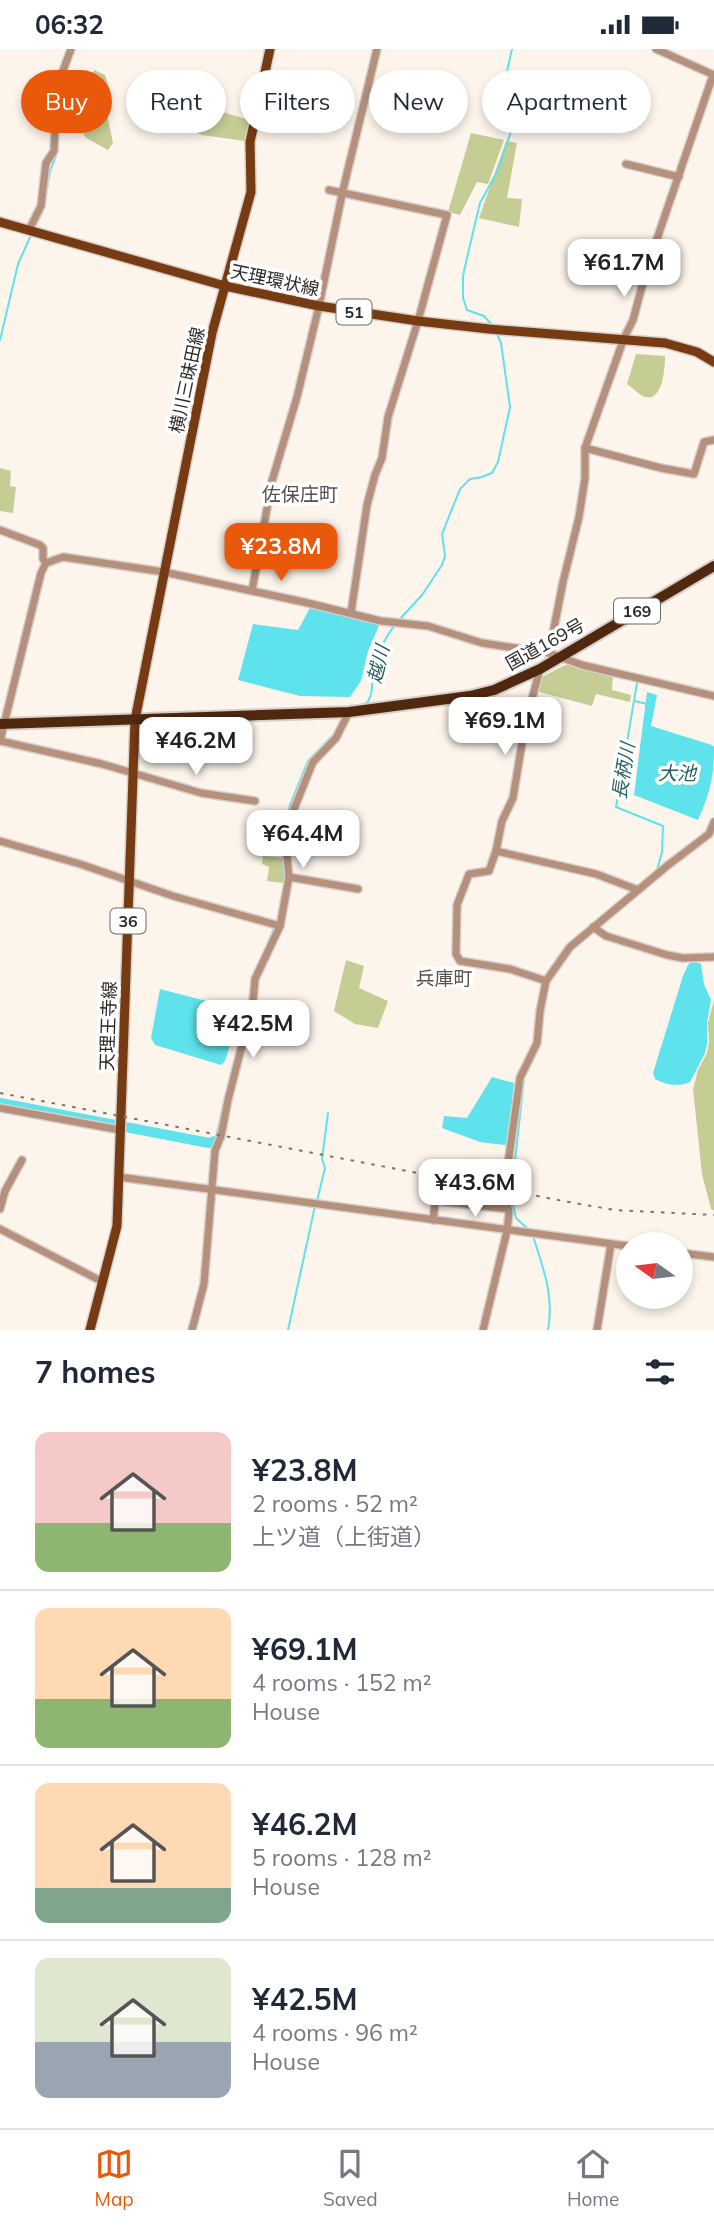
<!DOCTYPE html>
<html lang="en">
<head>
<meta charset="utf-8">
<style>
  :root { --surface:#fff; --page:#f6f6f7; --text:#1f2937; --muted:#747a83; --line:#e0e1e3; --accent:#ea580c }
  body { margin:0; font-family:Mulish,"Noto Sans JP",sans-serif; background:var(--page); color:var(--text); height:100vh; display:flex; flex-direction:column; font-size:26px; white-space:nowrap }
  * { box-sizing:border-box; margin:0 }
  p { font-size:23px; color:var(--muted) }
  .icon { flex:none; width:38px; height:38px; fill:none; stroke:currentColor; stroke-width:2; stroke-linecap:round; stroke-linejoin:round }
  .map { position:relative; height:1281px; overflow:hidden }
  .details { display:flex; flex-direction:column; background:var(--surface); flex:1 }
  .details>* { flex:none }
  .guide { position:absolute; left:21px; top:21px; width:672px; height:63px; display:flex; gap:14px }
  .needle { width:46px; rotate:284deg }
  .controls { position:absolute; left:616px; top:1183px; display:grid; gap:14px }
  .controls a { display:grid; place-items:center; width:77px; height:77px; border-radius:50%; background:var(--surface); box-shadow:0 4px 10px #0003; font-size:35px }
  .price { position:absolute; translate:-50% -60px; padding:0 16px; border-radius:14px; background:#fff; color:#222; font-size:23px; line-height:46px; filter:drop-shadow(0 2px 4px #0008) }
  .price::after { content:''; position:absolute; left:50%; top:42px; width:21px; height:16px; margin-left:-10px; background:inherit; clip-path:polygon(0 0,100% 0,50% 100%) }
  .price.on { background:var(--accent); color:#fff }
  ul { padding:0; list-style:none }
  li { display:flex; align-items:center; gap:21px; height:175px; padding:0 35px }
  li+li { border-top:2px solid var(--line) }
  li span { display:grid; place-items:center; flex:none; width:196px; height:140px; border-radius:14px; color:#555 }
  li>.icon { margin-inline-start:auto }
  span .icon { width:84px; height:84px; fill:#fffc; stroke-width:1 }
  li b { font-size:30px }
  h2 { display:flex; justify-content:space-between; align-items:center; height:84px; padding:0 35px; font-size:30px }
  .pill { padding:0 24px; border-radius:32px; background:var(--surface); box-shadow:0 4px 10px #0003; font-size:24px; line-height:63px }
  .pill.on { background:var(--accent); color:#fff }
  .status { display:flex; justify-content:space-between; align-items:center; height:49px; padding:0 35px; background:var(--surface); direction:ltr }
  .status svg { height:19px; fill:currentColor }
  .menu { display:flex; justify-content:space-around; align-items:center; height:98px; border-top:2px solid var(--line); background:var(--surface); font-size:19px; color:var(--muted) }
  .menu a { display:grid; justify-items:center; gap:4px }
  .menu .on { color:var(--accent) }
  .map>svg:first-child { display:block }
  .green { fill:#c5cd94 }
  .water { fill:#5ee2ec }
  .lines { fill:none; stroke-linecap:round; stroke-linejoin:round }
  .stream { stroke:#5ee2ec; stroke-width:2 }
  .river { stroke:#5ee2ec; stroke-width:10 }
  .minor-casing { stroke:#d8d0c9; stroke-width:10 }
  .major-casing { stroke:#d8d0c9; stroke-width:12 }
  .highway-casing { stroke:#d8d0c9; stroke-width:14 }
  .minor { stroke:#b4907d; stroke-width:7 }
  .major { stroke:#773b13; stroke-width:9 }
  .highway { stroke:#502810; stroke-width:10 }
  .rail { stroke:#7a7570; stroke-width:2; stroke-dasharray:3.5 7; stroke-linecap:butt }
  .labels { text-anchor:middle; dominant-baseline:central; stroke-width:7; stroke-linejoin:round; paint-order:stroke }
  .shield { fill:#fff; stroke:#6c6a68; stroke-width:2 }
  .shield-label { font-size:16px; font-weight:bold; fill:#2d2a27 }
  .street-label { font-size:18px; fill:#2d2a27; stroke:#fff }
  .neighbourhood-label { font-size:19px; fill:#565049; stroke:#fff }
  .water-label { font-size:19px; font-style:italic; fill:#275f63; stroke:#fff }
</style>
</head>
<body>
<div class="status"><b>06:32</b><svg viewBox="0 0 49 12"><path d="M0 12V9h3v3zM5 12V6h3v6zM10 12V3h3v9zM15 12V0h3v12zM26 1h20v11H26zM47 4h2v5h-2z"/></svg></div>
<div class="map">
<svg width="714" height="1281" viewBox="0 0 714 1281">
  <rect width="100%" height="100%" fill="#fdf5ec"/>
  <g class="green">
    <polygon points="94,21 105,26 110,41 106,60 113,94 108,101 86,89 78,76 86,47 95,46 92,26"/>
    <polygon points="158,44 200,52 199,56 249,71 245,92 202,86 188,80 152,73"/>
    <polygon points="471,84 504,91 488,135 477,133 460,166 448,163"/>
    <polygon points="506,92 517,94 507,149 522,150 519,178 479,169"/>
    <path d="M636,305L665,307C665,319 663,353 645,348C639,346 633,339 627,335Z"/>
    <polygon points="0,419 11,422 10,437 16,438 13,464 0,462"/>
    <polygon points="571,615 613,625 612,641 631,646 630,653 596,645 592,657 536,642 540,629 563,617"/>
    <polygon points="263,807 283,809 283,834 267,832 269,818 262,815"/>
    <polygon points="346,911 364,917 359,939 388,952 378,979 355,975 334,962"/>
    <polygon points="714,951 714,1162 711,1160 702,1125 693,1040 698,1021 707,1004 709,994 708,974"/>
  </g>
  <g class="water">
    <polygon points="312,555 381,572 368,602 361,632 350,648 300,647 238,631 253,575 298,581"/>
    <path d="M647,643L657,646L651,677L712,696L714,698C714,728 710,744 698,771L634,746Z"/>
    <path d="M692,912L701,915L704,935L711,951L707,973V995L705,1004L690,1033C679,1038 665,1036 655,1030L653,1024L683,927L688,916Z"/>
    <polygon points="160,940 237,960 239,967 225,1012 221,1016 155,996 151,989"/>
    <polygon points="492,1028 514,1034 508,1095 505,1096 480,1093 442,1079 444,1067 467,1069"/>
  </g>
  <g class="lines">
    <g class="stream">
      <polyline points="44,156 50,122 57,104"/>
      <polyline points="35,178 43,161"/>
      <polyline points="493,277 484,267 467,261 463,249 463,227 469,200 480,154 499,119 516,67 516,49 505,31 512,0"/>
      <polyline points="0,291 18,215 31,186"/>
      <polyline points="399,571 422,546 442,516 445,507 442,485 460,440 470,430 482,428 492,424 498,413 510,358 501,294 497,285"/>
      <polyline points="637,634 616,758 663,777 662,803 657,821"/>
      <polyline points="635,652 647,655"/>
      <path d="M365,656C373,648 371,640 373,629C376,609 382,591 396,575"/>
      <polyline points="284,838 283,786 290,756 308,712 333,686"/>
      <polyline points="269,891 275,877"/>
      <polyline points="248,961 251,939"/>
      <polyline points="524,1030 511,1148 516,1169 527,1179"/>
      <polyline points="215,1092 231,1024"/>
      <polyline points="317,1152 325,1119 322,1110 328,1064"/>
      <path d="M534,1190C544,1222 554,1247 548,1281"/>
      <polyline points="288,1281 315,1157"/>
    </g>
    <polyline class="river" points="0,1054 209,1094 215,1092"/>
    <g class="minor-casing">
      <g id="minor">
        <polyline points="656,0 714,26"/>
        <polyline points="626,115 679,128"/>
        <polyline points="329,141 447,166 418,272 388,368 382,409 375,426 367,456 351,564"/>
        <polyline points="29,181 41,157 46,114 54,102 57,38 71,0"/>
        <polyline points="585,399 661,419 694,425 704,393 714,391"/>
        <polyline points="0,481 40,496 43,499 43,510 46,514 63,508 164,523 308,554 381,572 428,577 482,594 549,604 582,616 714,647"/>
        <polyline points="46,514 41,524 0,692 102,715 201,744 255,752"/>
        <polyline points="252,542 272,432 297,348 319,257 343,141 377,0"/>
        <polyline points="549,604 563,533 579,468 585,429 585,399 624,289 633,271 647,219 713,26"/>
        <polyline points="540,620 525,676 513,749 502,772 496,802 489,822 469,825 457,856 456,905 460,912 510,920 546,932"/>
        <polyline points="0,792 80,815 173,847 280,877"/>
        <polyline points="496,802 596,825 638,841"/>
        <polyline points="289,828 358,840"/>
        <polyline points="593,878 606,887 667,906 683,909 714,908"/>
        <polyline points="0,1059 120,1081"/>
        <polyline points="119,1128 628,1197"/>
        <polyline points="0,1160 5,1142 22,1111"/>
        <polyline points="433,1171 435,1155 438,1152 508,1160"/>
        <polyline points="0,1180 103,1233"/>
        <polyline points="681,1204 714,1208"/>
        <polyline points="192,1281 204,1235 215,1102 221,1087 228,1051 253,953 255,930 280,877 289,828 287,808 289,783 294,760 313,713 336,689 349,663"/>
        <polyline points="483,1281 507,1182 509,1164 506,1150 506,1129 520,1029 537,994 540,962 546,932 570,898 667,817 709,785 714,773"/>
        <polyline points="597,1281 611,1195"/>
      </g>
    </g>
    <g class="major-casing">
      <g id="major">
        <polyline points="0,173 225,237 319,257 418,272 489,280 665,294 697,303 714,313"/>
        <polyline points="90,1281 117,1177 135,671 212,284 251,143 250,93 270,0"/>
      </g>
    </g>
    <g class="highway-casing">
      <polyline id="highway" points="0,675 349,663 470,647 494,641 540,620 714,517"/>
    </g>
    <use href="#minor" class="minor"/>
    <use href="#major" class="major"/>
    <use href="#highway" class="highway"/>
    <polyline class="rail" points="0,1044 574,1154 615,1161 714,1166"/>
  </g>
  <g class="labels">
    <g class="shield">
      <rect x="336.5" y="250.5" width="35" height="25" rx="5"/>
      <rect x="614" y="549.5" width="46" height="25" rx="5"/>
      <rect x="110.5" y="859.5" width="35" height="25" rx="5"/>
    </g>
    <g class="shield-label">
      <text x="354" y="263">51</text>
      <text x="637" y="562">169</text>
      <text x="128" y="872">36</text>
    </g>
    <g class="street-label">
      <text transform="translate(275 231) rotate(12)">天理環状線</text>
      <text transform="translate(187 331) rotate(-78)">横川三昧田線</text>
      <text transform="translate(545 595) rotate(-29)">国道169号</text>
      <text transform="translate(108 977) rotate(-88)">天理王寺線</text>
    </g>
    <g class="neighbourhood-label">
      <text x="300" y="445">佐保庄町</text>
      <text x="444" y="929">兵庫町</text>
    </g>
    <g class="water-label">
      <text transform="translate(378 615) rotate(-76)">越川</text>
      <text transform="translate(623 722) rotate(-81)">長柄川</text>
      <text x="677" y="724">大池</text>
    </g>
  </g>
</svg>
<div class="controls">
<a><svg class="needle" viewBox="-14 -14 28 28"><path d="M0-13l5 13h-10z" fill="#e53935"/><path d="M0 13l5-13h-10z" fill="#747a83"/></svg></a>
</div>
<b class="price" style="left:624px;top:250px">¥61.7M</b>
<b class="price on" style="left:281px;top:534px">¥23.8M</b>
<b class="price" style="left:505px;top:708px">¥69.1M</b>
<b class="price" style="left:196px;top:728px">¥46.2M</b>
<b class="price" style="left:303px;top:821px">¥64.4M</b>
<b class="price" style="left:253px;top:1011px">¥42.5M</b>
<b class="price" style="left:475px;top:1170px">¥43.6M</b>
<div class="guide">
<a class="pill on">Buy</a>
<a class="pill">Rent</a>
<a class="pill">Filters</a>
<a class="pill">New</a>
<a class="pill">Apartment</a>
</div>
</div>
<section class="details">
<h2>7 homes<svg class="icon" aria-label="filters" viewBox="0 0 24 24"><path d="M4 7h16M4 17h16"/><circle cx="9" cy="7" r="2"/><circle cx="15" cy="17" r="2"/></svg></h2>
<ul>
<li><span style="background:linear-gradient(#f6c9c9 65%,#8fb573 0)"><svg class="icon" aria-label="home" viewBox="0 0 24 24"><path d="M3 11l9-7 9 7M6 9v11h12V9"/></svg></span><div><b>¥23.8M</b><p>2 rooms · 52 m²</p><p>上ツ道（上街道）</p></div></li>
<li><span style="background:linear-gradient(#ffd9b3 65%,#8fb573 0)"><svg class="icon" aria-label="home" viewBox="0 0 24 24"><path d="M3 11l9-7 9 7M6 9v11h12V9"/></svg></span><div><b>¥69.1M</b><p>4 rooms · 152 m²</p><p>House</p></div></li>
<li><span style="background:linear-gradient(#ffd9b3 75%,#7fa58c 0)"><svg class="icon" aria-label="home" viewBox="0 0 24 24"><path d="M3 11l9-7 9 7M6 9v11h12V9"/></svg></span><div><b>¥46.2M</b><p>5 rooms · 128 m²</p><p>House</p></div></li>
<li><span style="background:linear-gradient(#dfe7d0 60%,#9aa5b1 0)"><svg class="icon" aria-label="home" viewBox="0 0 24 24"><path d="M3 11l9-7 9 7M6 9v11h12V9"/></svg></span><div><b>¥42.5M</b><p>4 rooms · 96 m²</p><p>House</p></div></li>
</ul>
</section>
<nav class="menu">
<a class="on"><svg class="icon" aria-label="map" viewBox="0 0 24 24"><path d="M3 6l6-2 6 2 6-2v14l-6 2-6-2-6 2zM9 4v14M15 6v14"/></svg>Map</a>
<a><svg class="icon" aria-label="saved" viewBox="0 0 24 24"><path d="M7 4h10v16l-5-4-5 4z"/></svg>Saved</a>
<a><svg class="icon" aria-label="home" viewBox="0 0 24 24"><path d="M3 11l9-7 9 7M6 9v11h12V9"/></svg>Home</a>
</nav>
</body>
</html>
